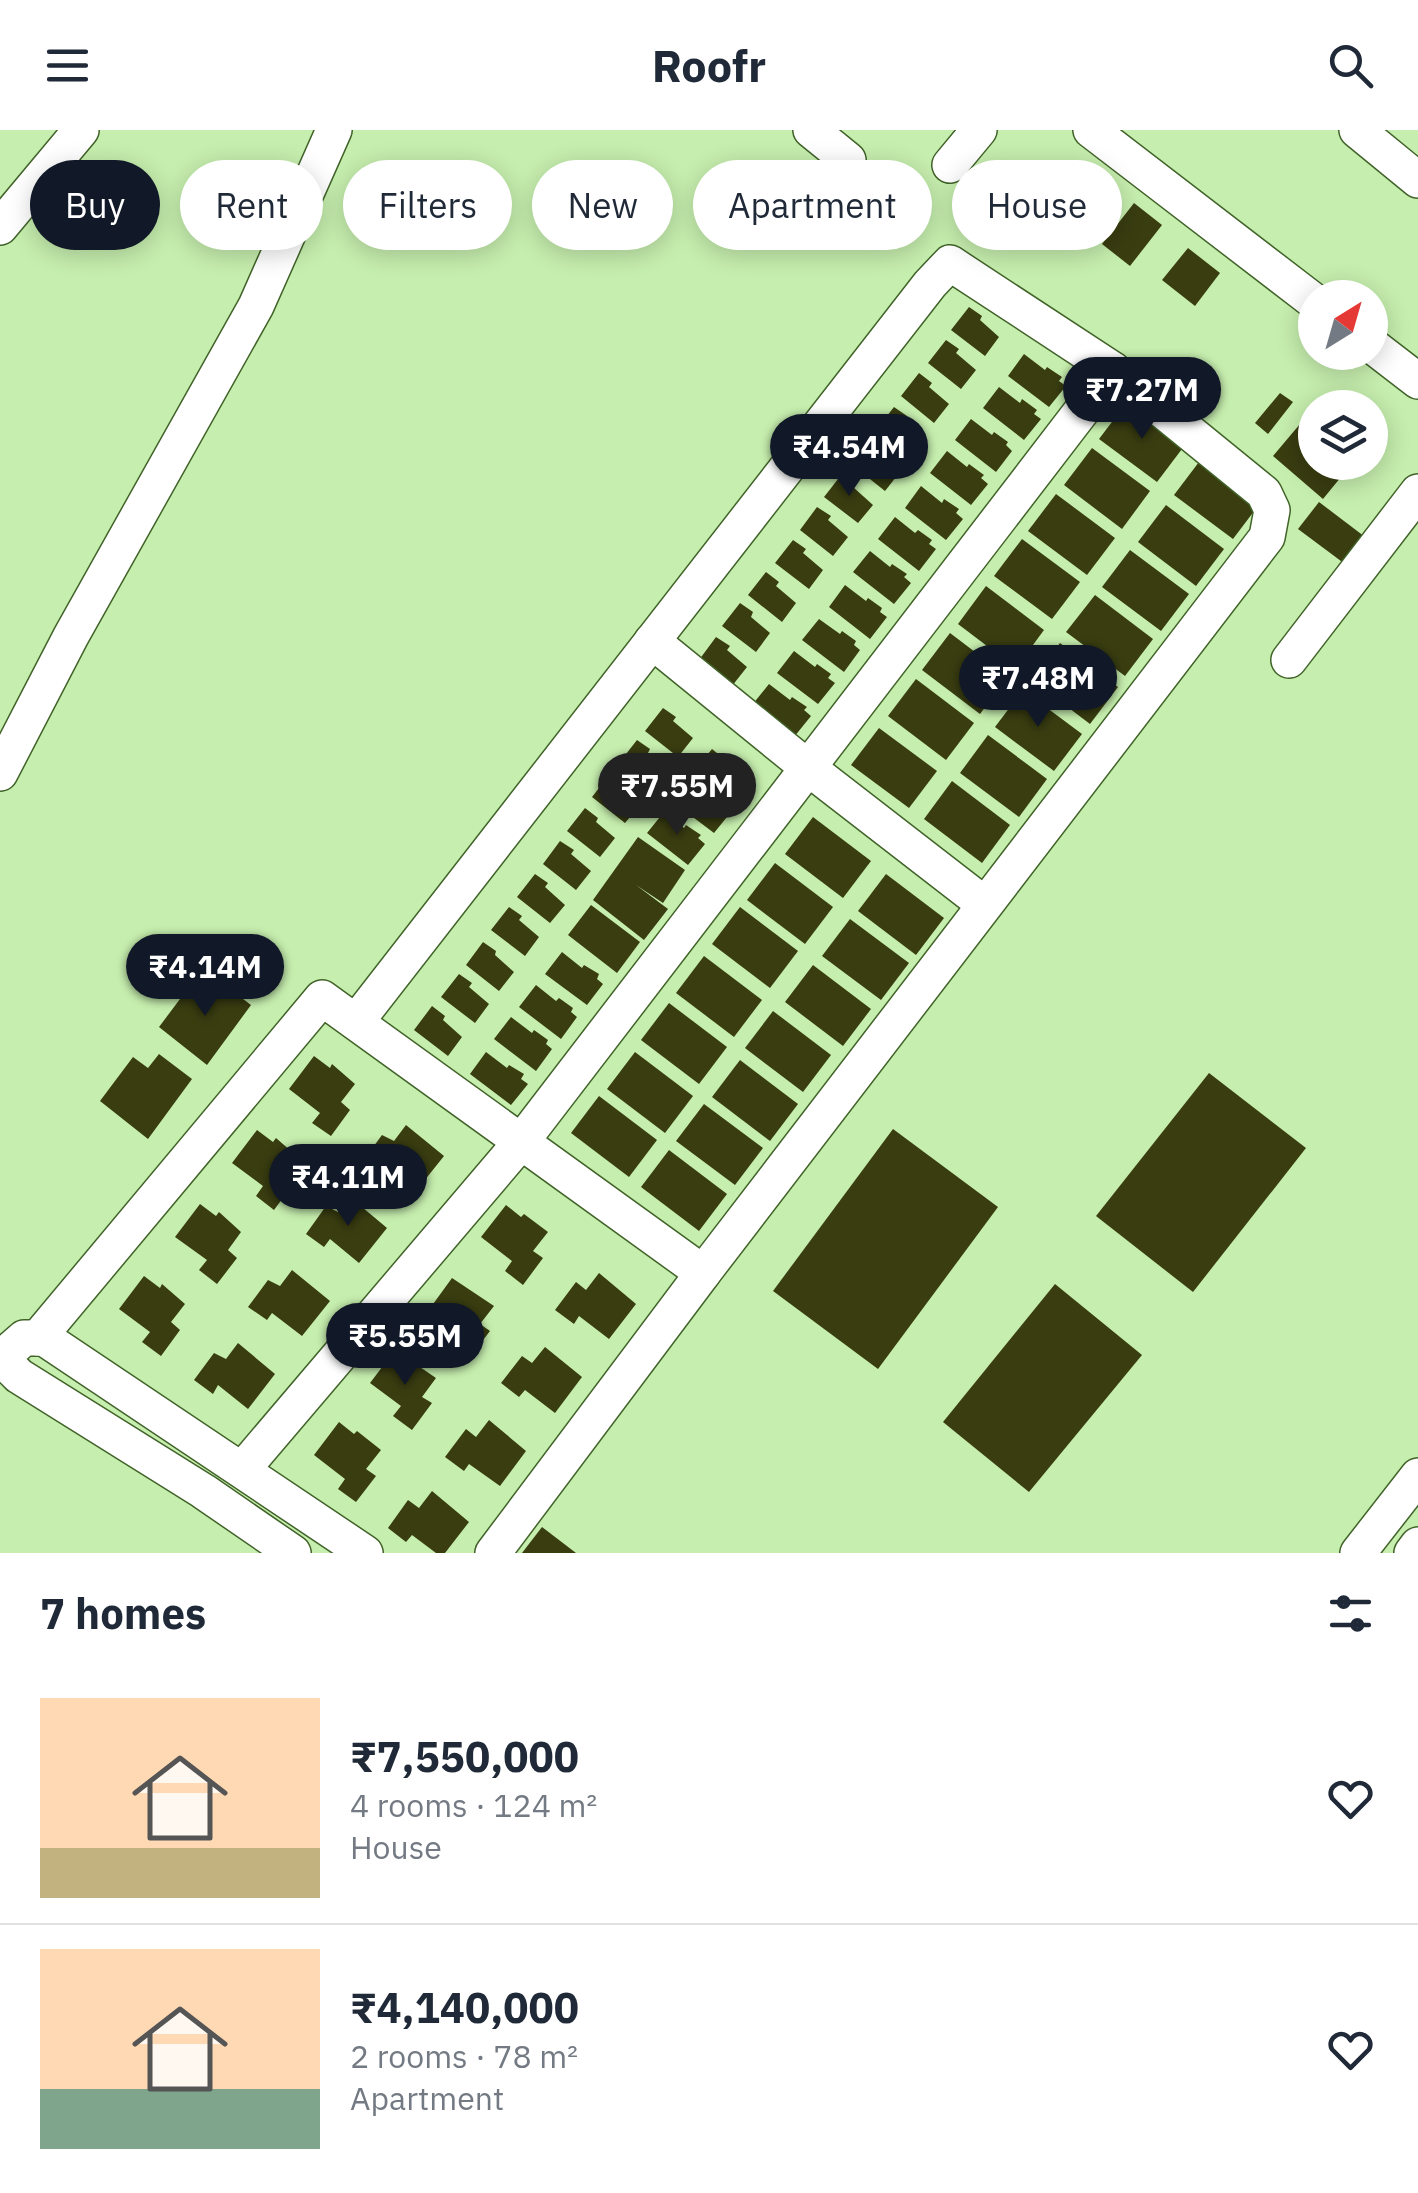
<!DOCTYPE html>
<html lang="en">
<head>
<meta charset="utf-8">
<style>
  :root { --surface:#fff; --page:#f6f6f7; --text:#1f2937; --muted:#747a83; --line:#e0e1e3; --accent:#111827 }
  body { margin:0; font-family:"IBM Plex Sans",sans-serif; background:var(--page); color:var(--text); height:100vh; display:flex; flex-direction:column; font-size:38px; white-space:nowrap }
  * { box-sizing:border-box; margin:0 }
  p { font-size:32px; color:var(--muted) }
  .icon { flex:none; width:55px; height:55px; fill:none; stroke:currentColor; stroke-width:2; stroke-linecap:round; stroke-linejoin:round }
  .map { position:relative; height:1423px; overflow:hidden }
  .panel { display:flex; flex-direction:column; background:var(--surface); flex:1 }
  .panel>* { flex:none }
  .top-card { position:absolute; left:30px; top:30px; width:1360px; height:90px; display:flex; gap:20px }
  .needle { width:65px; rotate:37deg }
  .fabs { position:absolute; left:1298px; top:150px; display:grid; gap:20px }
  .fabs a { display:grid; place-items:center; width:90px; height:90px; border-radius:50%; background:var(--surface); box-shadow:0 5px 25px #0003; font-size:50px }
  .price { position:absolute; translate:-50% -85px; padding:0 22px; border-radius:35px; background:var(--accent); color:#fff; font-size:32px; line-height:65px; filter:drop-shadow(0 2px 5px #0008) }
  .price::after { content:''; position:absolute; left:50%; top:60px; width:30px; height:22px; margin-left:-15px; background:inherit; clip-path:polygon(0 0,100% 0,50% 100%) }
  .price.selected { background:#222; color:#fff }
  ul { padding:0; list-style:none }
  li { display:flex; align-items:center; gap:30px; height:250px; padding:0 40px }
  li+li { border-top:2px solid var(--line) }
  li span { display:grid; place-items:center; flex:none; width:280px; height:200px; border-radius:0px; color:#555 }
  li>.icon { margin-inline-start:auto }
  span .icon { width:120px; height:120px; fill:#fffc; stroke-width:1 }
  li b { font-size:42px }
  h2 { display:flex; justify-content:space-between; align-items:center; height:120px; padding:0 40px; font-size:42px }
  .chip { padding:0 35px; border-radius:45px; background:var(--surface); box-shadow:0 5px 25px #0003; font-size:35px; line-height:90px }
  .chip.selected { background:var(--accent); color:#fff }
  header { display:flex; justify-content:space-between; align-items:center; height:130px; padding:0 40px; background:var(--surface); font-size:45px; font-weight:800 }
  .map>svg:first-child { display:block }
  .building { fill:#393d10 }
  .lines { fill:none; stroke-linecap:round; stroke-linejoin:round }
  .minor-casing { stroke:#416329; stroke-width:38 }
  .minor { stroke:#fff; stroke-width:35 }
</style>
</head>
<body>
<header><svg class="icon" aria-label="menu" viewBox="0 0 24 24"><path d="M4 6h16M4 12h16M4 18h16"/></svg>Roofr<svg class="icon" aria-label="search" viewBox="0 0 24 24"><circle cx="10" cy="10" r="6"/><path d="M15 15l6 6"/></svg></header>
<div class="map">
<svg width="1418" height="1423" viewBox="0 0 1418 1423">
  <rect width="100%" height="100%" fill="#c6eeae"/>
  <g class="building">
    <polygon points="1134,73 1162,95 1130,136 1102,114"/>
    <polygon points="1188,118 1220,143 1195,176 1162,150"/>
    <polygon points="969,177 982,186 980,190 999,207 985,226 951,200"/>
    <polygon points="946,210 959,219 956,223 976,240 961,259 928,233"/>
    <polygon points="1024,224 1045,240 1047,237 1062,247 1059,251 1066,256 1049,277 1008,246"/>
    <polygon points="919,243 932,253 929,257 949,274 934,293 901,266"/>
    <polygon points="999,257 1020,273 1022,269 1037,280 1034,284 1041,289 1024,310 983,278"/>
    <polygon points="1280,263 1293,272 1268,304 1255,293"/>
    <polygon points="1127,272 1185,315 1157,352 1099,309"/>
    <polygon points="894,277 907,286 904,290 924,307 909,326 876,300"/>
    <polygon points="971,289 992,305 994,302 1008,312 1006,315 1012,321 996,342 955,310"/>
    <polygon points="1300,294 1315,307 1315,332 1345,332 1350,336 1323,369 1273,326"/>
    <polygon points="869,311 882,321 879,325 900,342 885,361 851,334"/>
    <polygon points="1092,318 1150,361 1122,399 1064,355"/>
    <polygon points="947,321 967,337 969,334 984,345 981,348 988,354 971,375 930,343"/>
    <polygon points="1202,328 1261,372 1233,409 1174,365"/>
    <polygon points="842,344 855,353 853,357 873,375 858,393 824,367"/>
    <polygon points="921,356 942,373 944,369 959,379 956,383 963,389 946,410 905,378"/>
    <polygon points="1056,364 1115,408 1087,445 1028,401"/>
    <polygon points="1319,372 1373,413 1353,440 1298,399"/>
    <polygon points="1166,375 1224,419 1196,456 1138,412"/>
    <polygon points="817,377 831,386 828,390 848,407 833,426 800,400"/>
    <polygon points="895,387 915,403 918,400 932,410 929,414 936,419 919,441 878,409"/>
    <polygon points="1022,409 1080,452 1052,489 994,446"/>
    <polygon points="793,410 806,419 803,423 823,440 809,459 775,433"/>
    <polygon points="1130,420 1189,464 1161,501 1102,457"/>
    <polygon points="870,421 890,437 892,434 907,444 904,447 911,453 894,474 853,442"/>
    <polygon points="766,442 779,452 776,456 796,473 782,492 748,465"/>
    <polygon points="845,455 866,471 868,468 882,478 880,482 887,487 870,509 829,477"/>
    <polygon points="986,456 1044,500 1016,538 958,494"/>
    <polygon points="1095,465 1153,509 1125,546 1066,502"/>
    <polygon points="740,473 753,482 751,487 770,503 756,522 722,496"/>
    <polygon points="819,489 840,504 842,501 856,511 854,515 860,520 844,542 802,510"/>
    <polygon points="950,503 1008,547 980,584 922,540"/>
    <polygon points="716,507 730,516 727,520 747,537 732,556 699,530"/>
    <polygon points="1060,513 1118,557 1090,594 1032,550"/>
    <polygon points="794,521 815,537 817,534 831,544 828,548 835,553 818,574 777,543"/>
    <polygon points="916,549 974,593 946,630 888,586"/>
    <polygon points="769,554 790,570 792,567 807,577 804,580 811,586 794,607 752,575"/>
    <polygon points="1023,560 1082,604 1054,641 995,597"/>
    <polygon points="663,578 676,587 673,591 693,608 678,627 645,601"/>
    <polygon points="879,598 937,641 909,678 851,635"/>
    <polygon points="988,605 1047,649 1019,687 960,643"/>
    <polygon points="637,610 650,619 648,623 667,640 653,659 619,633"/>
    <polygon points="712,619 732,635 734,632 749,642 746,646 753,651 737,673 695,640"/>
    <polygon points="610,644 623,653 620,658 640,675 625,693 592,667"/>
    <polygon points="689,650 710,666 712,662 727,672 724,677 731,682 714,703 673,672"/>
    <polygon points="952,651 1010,695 982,733 924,689"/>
    <polygon points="585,678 598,688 596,692 615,708 600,727 567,701"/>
    <polygon points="664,682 684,698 686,695 701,705 698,708 705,714 688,735 647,703"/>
    <polygon points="813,687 871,731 843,768 785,724"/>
    <polygon points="638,707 685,740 663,773 636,755 668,779 644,810 593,770"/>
    <polygon points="560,711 574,720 571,724 591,741 576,760 543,734"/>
    <polygon points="775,733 833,777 805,814 747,770"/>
    <polygon points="535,744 548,753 545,757 565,775 550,793 517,767"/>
    <polygon points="886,744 944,788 916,825 858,781"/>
    <polygon points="591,775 640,812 617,843 568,805"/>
    <polygon points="509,777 522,786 519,790 539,807 525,826 491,800"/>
    <polygon points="740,777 798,821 770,858 712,814"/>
    <polygon points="850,789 909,833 881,870 822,826"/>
    <polygon points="483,812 496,821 495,825 514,842 499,861 466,835"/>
    <polygon points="562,822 582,838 584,835 599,844 597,849 603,854 587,875 545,844"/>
    <polygon points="704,826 762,870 734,907 676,863"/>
    <polygon points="813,835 871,879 843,916 785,872"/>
    <polygon points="459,844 472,853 469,857 489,874 475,893 441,867"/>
    <polygon points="218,850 251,875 207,935 159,897 192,853 207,864"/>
    <polygon points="536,855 556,871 559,868 573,878 571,882 577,887 561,909 519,877"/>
    <polygon points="669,873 727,917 699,954 641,910"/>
    <polygon points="432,876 445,886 443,890 462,907 448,926 414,900"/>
    <polygon points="773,881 831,925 803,962 745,918"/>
    <polygon points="511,887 532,903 534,900 548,910 546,914 552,919 536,941 494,909"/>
    <polygon points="486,922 507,938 509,935 524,944 521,949 528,954 511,975 470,944"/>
    <polygon points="635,922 693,966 665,1003 607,959"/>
    <polygon points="159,924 192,949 148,1009 100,971 133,927 148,938"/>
    <polygon points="314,926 330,938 332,934 355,954 341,972 350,980 331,1006 312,993 320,983 289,959"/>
    <polygon points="740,930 798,974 770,1011 712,967"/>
    <polygon points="1209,943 1306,1018 1193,1162 1096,1086"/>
    <polygon points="599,966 657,1010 629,1047 571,1003"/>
    <polygon points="704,974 763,1018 735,1055 676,1011"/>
    <polygon points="406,995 444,1026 416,1061 387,1038 381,1045 362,1032 382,1005 394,1011"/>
    <polygon points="893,999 998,1077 878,1239 773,1161"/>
    <polygon points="257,1000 273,1012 276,1008 299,1028 285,1046 294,1053 274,1080 256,1066 263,1056 232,1033"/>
    <polygon points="669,1020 727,1064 699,1101 641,1057"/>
    <polygon points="350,1067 387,1098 359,1133 330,1109 324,1117 306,1104 326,1076 338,1082"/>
    <polygon points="200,1074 216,1086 219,1082 241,1102 228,1120 237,1128 217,1154 199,1140 207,1130 175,1107"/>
    <polygon points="506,1075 521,1087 524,1084 548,1102 533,1121 543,1128 523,1155 505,1141 512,1131 481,1107"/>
    <polygon points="292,1140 330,1171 302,1206 272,1183 267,1190 248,1177 268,1150 280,1156"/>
    <polygon points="599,1143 636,1174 609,1209 579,1186 574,1194 555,1180 576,1152 586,1160"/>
    <polygon points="144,1146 160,1158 162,1154 185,1174 171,1192 180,1200 161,1226 142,1212 150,1202 119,1179"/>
    <polygon points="452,1148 494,1176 480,1194 490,1201 470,1227 451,1214 459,1204 428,1181"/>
    <polygon points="1055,1154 1142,1225 1029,1362 943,1292"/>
    <polygon points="238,1213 275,1244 248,1279 218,1255 213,1264 194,1250 214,1223 226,1229"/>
    <polygon points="545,1217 582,1247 555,1283 525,1260 519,1267 501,1253 522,1226 532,1233"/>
    <polygon points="395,1220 436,1248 422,1267 432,1273 412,1300 393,1286 401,1276 370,1253"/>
    <polygon points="489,1290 526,1321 500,1356 469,1334 464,1341 445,1327 466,1299 476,1307"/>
    <polygon points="339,1292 354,1304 357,1301 381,1320 366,1339 376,1346 356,1372 338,1359 345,1349 314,1325"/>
    <polygon points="432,1361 469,1392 445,1423 436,1423 412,1405 406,1412 388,1398 408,1370 419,1378"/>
    <polygon points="542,1397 576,1423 522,1423"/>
  </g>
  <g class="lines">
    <g class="minor-casing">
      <g id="minor">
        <polyline points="811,0 848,30"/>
        <polyline points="1091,0 1315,172"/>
        <polyline points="1357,0 1418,50"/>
        <polyline points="950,35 979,0"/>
        <polyline points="0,97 81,0"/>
        <polyline points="1370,214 1418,251"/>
        <polyline points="652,511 807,637 984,774"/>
        <polyline points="1289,530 1418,362"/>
        <polyline points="0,643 71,506 256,176 334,0"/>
        <polyline points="356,892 930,154 950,133 1113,240 1264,363 1272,380 1267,407 703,1143"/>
        <polyline points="38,1208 322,868 703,1143 493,1423"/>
        <polyline points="242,1340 521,1012 1113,240"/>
        <polyline points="293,1423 203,1361 19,1246 9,1236 9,1221 24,1208 44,1208 365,1423"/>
        <polyline points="1358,1423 1418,1346"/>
        <polyline points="1412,1423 1418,1415"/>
      </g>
    </g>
    <use href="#minor" class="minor"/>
  </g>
</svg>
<div class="fabs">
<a><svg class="needle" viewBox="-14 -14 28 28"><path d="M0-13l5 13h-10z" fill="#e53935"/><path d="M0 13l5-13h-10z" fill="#747a83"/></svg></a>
<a><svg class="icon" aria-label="layers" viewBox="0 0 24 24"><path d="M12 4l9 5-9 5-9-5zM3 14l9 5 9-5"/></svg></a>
</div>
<b class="price" style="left:1142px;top:312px">₹7.27M</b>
<b class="price" style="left:849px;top:369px">₹4.54M</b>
<b class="price" style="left:1038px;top:600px">₹7.48M</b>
<b class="price selected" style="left:677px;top:708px">₹7.55M</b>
<b class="price" style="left:205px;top:889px">₹4.14M</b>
<b class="price" style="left:348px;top:1099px">₹4.11M</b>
<b class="price" style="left:405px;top:1258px">₹5.55M</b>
<div class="top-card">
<a class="chip selected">Buy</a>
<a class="chip">Rent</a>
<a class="chip">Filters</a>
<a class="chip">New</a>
<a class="chip">Apartment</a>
<a class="chip">House</a>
</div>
</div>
<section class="panel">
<h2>7 homes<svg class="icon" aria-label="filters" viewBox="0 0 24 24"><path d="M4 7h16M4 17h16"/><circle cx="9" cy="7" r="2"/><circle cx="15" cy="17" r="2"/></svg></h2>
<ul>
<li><span style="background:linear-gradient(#ffd9b3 75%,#c2b280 0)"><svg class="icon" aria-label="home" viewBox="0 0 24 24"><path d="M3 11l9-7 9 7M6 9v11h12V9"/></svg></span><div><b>₹7,550,000</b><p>4 rooms · 124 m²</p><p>House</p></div><svg class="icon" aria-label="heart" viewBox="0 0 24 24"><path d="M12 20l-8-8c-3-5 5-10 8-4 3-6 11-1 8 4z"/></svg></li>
<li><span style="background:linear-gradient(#ffd9b3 70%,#7fa58c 0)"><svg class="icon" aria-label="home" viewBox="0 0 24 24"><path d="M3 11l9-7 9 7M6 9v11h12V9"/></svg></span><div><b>₹4,140,000</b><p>2 rooms · 78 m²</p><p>Apartment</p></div><svg class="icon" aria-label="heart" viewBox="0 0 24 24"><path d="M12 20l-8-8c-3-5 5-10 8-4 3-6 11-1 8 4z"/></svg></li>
</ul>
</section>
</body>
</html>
